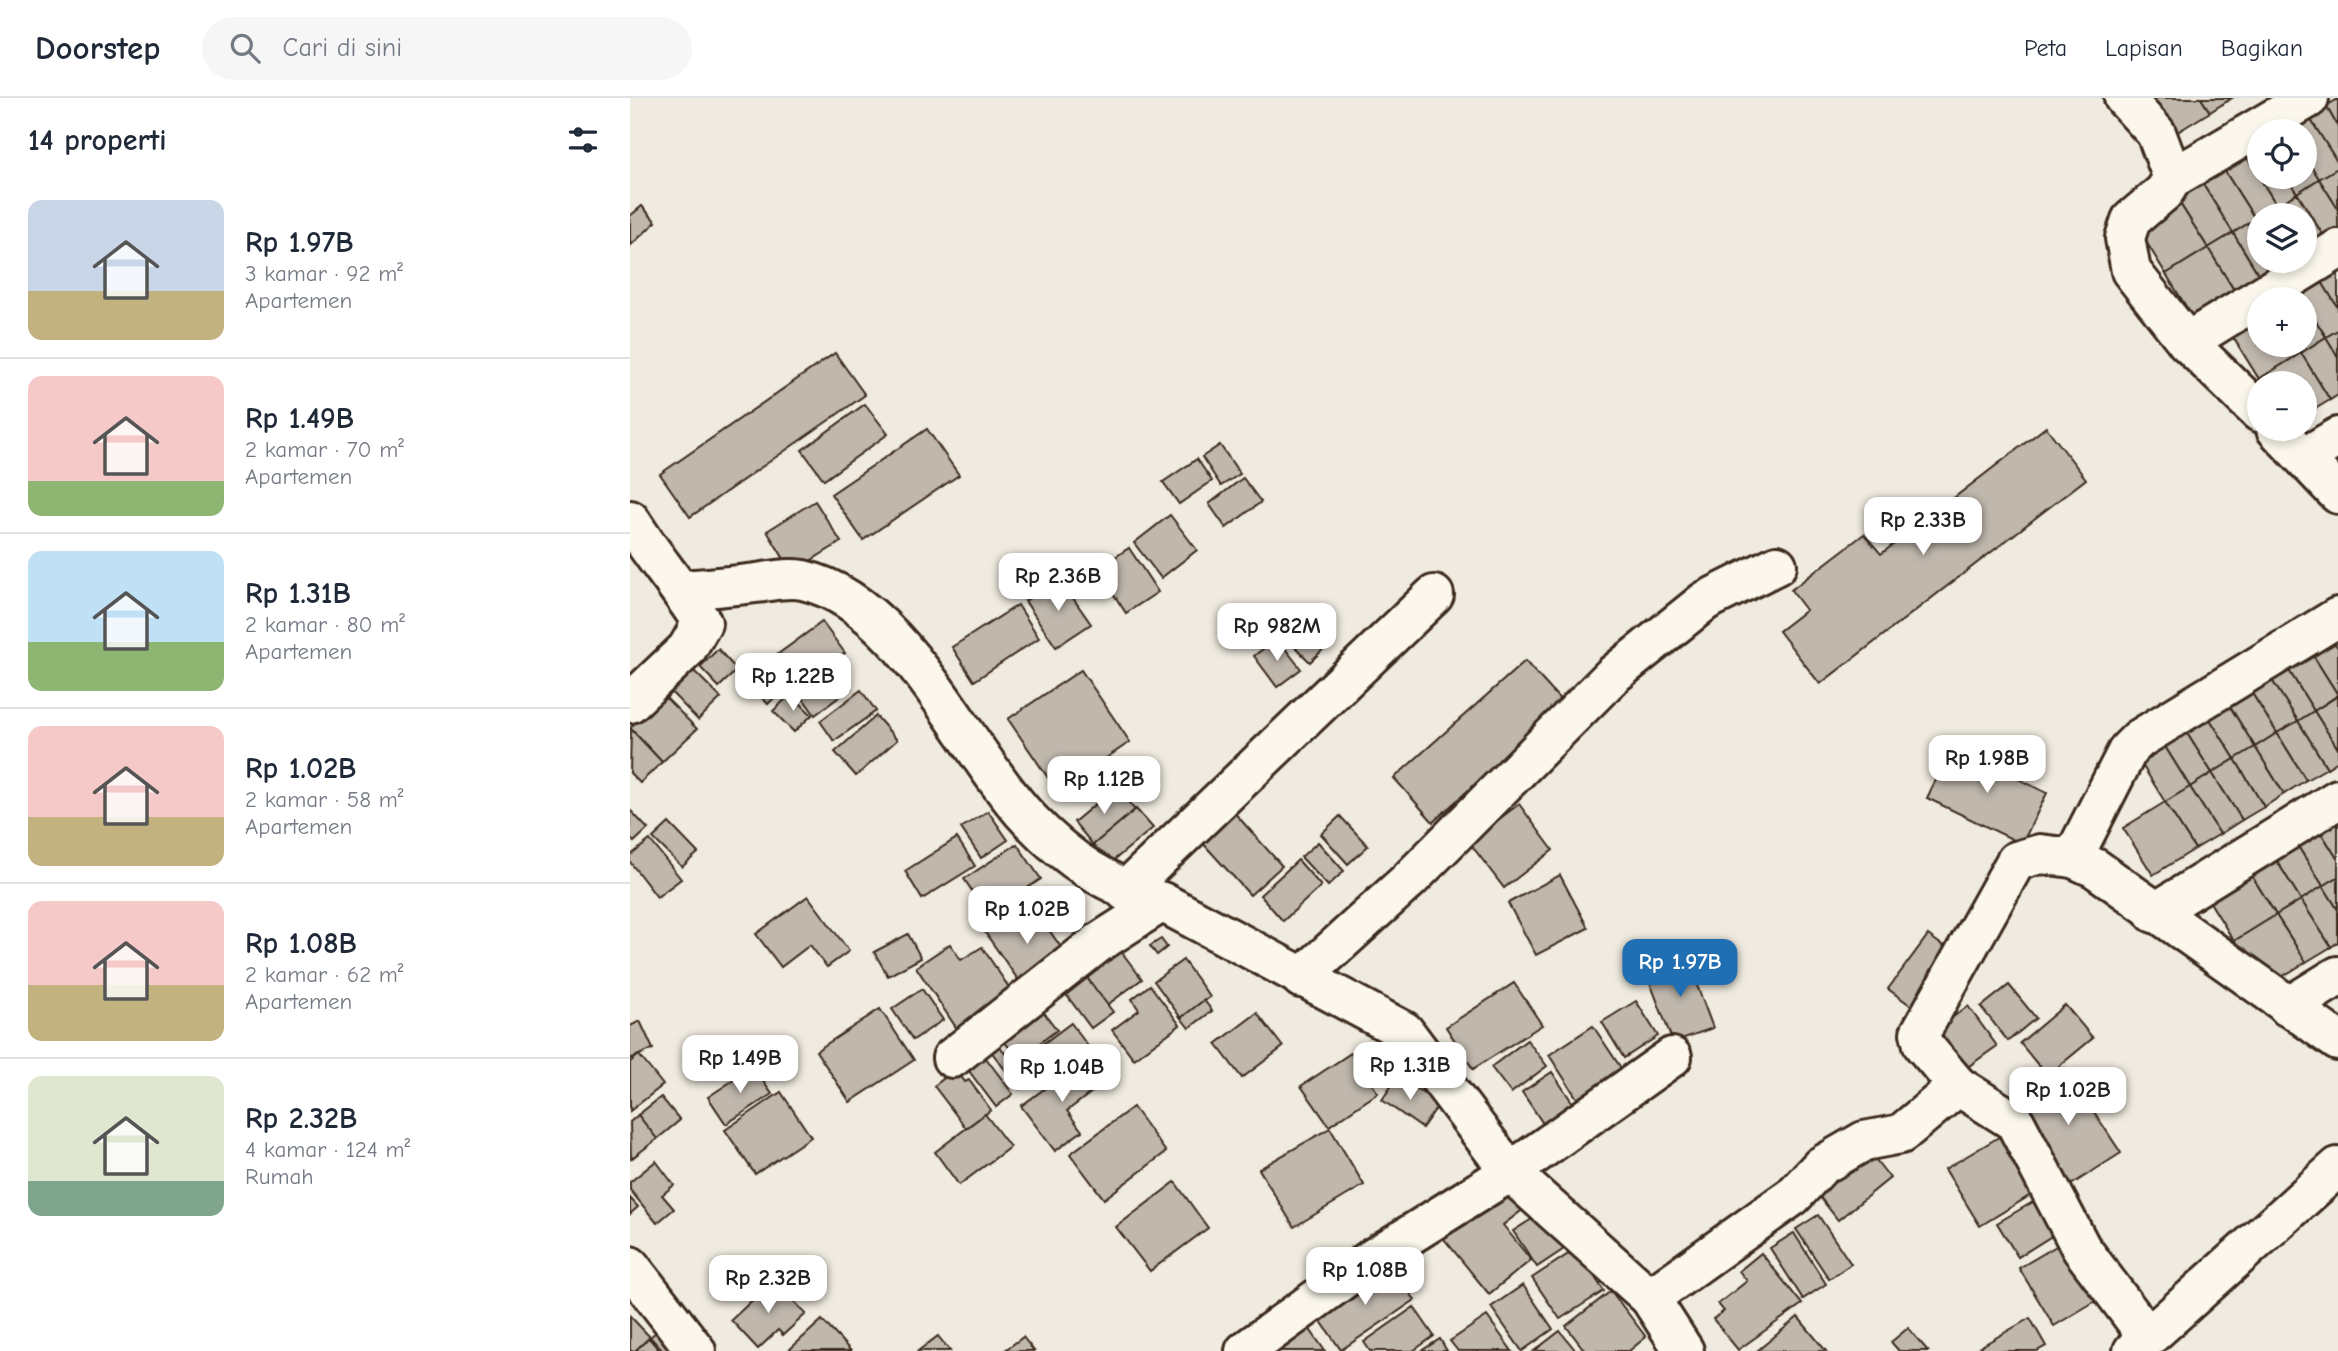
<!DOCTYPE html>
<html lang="id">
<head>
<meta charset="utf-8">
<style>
  :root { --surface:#fff; --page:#f6f6f7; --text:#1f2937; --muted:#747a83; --line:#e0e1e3; --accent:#1f6fb2 }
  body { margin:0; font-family:"Comic Neue",sans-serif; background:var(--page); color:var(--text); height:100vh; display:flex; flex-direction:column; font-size:26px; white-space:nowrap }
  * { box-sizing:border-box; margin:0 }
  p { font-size:23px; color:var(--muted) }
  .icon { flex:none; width:38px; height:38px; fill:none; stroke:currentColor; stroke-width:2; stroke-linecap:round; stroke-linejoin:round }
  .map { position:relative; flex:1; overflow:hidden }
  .sheet { display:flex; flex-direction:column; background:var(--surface); width:630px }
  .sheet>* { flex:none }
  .tools { position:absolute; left:1617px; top:21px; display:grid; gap:14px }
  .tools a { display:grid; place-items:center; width:70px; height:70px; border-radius:50%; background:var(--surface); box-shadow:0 4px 10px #0003; font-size:35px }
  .price { position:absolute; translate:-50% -60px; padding:0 16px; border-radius:14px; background:#fff; color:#222; font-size:23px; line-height:46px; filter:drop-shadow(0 2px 4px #0008) }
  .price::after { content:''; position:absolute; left:50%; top:42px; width:21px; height:16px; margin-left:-10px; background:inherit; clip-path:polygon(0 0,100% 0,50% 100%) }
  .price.selected { background:var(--accent); color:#fff }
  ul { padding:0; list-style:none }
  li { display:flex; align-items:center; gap:21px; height:175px; padding:0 28px }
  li+li { border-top:2px solid var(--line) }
  li span { display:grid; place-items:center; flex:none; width:196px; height:140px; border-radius:14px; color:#555 }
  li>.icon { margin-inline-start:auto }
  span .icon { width:84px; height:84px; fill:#fffc; stroke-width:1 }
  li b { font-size:30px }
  h2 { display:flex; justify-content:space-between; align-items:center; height:84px; padding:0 28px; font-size:30px }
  header { display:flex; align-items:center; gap:42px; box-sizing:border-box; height:98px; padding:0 35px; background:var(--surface); border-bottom:2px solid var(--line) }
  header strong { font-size:33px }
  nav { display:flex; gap:38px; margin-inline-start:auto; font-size:24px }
  .search { width:490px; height:63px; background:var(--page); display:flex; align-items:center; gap:18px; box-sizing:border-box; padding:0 24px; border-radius:38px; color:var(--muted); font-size:26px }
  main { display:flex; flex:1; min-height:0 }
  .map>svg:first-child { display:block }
  .building { fill:#c0b8ad; stroke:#3b2a1e; stroke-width:2 }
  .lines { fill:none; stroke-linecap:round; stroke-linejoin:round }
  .minor-casing { stroke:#3b2a1e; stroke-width:44 }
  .minor { stroke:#fbf7ec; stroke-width:38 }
</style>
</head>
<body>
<header>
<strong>Doorstep</strong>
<div class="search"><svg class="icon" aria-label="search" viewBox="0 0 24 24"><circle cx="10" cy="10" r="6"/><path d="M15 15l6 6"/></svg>Cari di sini</div>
<nav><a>Peta</a><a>Lapisan</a><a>Bagikan</a></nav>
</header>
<main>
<section class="sheet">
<h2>14 properti<svg class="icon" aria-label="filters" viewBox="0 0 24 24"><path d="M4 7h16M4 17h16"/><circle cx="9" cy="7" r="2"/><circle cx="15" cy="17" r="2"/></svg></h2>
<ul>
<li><span style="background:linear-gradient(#c9d6e8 65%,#c2b280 0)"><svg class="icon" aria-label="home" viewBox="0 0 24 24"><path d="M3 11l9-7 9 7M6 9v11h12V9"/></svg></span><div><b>Rp 1.97B</b><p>3 kamar · 92 m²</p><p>Apartemen</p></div></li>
<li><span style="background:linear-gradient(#f6c9c9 75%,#8fb573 0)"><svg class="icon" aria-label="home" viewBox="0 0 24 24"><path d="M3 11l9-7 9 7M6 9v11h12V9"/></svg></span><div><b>Rp 1.49B</b><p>2 kamar · 70 m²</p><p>Apartemen</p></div></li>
<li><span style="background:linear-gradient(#bfe0f5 65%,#8fb573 0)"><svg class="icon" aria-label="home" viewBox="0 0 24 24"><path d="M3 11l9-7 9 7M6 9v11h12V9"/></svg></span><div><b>Rp 1.31B</b><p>2 kamar · 80 m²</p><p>Apartemen</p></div></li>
<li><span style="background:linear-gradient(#f6c9c9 65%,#c2b280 0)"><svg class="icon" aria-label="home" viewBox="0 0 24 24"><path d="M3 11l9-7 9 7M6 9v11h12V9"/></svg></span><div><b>Rp 1.02B</b><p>2 kamar · 58 m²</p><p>Apartemen</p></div></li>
<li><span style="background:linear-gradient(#f6c9c9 60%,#c2b280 0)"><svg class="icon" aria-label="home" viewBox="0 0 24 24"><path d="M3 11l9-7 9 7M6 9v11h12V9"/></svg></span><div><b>Rp 1.08B</b><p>2 kamar · 62 m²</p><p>Apartemen</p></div></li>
<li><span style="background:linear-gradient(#dfe7d0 75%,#7fa58c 0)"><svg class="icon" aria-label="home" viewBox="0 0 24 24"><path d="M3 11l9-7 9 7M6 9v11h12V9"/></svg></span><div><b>Rp 2.32B</b><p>4 kamar · 124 m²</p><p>Rumah</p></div></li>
</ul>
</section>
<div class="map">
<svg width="1708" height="1253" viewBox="0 0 1708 1253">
  <rect width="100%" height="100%" fill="#f0ebe0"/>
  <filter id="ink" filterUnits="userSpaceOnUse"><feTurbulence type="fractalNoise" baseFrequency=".0143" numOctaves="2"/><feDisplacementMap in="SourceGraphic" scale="14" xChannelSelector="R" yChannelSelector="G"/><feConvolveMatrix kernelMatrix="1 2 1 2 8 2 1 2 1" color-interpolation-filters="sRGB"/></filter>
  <g filter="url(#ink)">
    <g class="building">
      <polygon points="1513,0 1571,0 1580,14 1538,40"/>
      <polygon points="1571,0 1602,0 1580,14"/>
      <polygon points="1708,1 1708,29 1696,8"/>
      <polygon points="1696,8 1708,29 1708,65 1679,19"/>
      <polygon points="1679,19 1708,65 1708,70 1689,81 1675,58 1675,33 1659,33"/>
      <polygon points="1629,49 1629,79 1657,79 1667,95 1647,108 1616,58"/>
      <polygon points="1616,58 1647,108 1625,121 1594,72"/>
      <polygon points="1675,58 1689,81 1667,95 1657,79 1675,79"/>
      <polygon points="1708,70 1708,111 1689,81"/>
      <polygon points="1594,72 1625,121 1603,135 1572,85"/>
      <polygon points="1689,81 1708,111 1708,135 1696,142 1667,95"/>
      <polygon points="1572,85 1603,135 1578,150 1547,101"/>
      <polygon points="1667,95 1696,142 1675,152 1675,117 1653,117 1647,108"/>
      <polygon points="1547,101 1578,150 1536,176 1505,126"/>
      <polygon points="12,108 26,124 0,148 0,118"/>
      <polygon points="1647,108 1653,117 1631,117"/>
      <polygon points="1625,121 1629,128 1629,163 1651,163 1654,168 1632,182 1603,135"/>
      <polygon points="1603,135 1632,182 1607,197 1578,150"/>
      <polygon points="1578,150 1607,197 1565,223 1536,176"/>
      <polygon points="1708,163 1708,210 1687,176"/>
      <polygon points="1687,176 1708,210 1708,232 1696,239 1665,190"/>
      <polygon points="1675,206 1696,239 1671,255 1666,247 1675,247"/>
      <polygon points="1629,212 1629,247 1666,247 1671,255 1629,281 1598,231"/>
      <polygon points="1708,232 1708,259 1696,239"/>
      <polygon points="1696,239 1708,259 1708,297 1700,302 1671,255"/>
      <polygon points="205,255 235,297 60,419 30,376"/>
      <polygon points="1671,255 1700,302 1675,317 1675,285 1632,285 1629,281"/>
      <polygon points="235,306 258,336 194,382 172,352"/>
      <polygon points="1416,329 1456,381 1190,586 1149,533 1176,512 1161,492 1234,436 1251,456"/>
      <polygon points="297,331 329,377 233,442 201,396"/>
      <polygon points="590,347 610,376 591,388 572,359"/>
      <polygon points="567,361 582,383 549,406 533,384"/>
      <polygon points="613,380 631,404 596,430 579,406"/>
      <polygon points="185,403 211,444 162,474 137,433"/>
      <polygon points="540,417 567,452 531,480 504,445"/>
      <polygon points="499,450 528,494 496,515 467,471"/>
      <polygon points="429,480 461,526 426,549 395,503"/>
      <polygon points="388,507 409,540 344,583 322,549"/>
      <polygon points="671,517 699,546 680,564 651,535"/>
      <polygon points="192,524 215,555 167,590 144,559"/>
      <polygon points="1698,535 1708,550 1708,597 1677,548"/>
      <polygon points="647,540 671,571 647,589 624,558"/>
      <polygon points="1677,548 1708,597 1684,613 1653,563"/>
      <polygon points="88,551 107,572 89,589 70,569"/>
      <polygon points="895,563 934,606 803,724 764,680"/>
      <polygon points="1653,563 1684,613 1668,623 1636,573"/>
      <polygon points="206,568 221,590 185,617 169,595"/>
      <polygon points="61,570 91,600 68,622 38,591"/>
      <polygon points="451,572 500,644 427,693 378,621"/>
      <polygon points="144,573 157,587 138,606 124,592"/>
      <polygon points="1636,573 1668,623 1647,635 1616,586"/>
      <polygon points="1616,586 1647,635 1625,649 1594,599"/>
      <polygon points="231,592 246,613 204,643 190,623"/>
      <polygon points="161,596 182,617 164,634 143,613"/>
      <polygon points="33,597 67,631 32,664 0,630"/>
      <polygon points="1708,598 1708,651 1684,613"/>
      <polygon points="1594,599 1625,649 1605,661 1574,612"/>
      <polygon points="1574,612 1605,661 1582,675 1551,626"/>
      <polygon points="1684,613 1708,651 1708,663 1697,670 1668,623"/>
      <polygon points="246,618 267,642 226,678 205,654"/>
      <polygon points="1668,623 1697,670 1676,682 1647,635"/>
      <polygon points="1551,626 1582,675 1560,689 1529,639"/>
      <polygon points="1,631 32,664 10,685 0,675"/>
      <polygon points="1647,635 1676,682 1654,696 1625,649"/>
      <polygon points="1529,639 1560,689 1535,704 1504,654"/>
      <polygon points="1322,648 1417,695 1392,746 1297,700"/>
      <polygon points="1625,649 1654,696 1634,709 1605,661"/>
      <polygon points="1605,661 1634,709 1612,722 1582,675"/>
      <polygon points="1582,675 1612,722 1590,736 1560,689"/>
      <polygon points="486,689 505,712 463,747 444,724"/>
      <polygon points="1560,689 1590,736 1565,751 1535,704"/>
      <polygon points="1535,704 1565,751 1523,777 1493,730"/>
      <polygon points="889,706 923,752 874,790 839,744"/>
      <polygon points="506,711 523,730 479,766 463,747"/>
      <polygon points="0,712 18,731 4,744 0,740"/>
      <polygon points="602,712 652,768 620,797 570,742"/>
      <polygon points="358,713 378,742 351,760 331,730"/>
      <polygon points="710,718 738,748 718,766 691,736"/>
      <polygon points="1708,718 1708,762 1685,725"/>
      <polygon points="39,725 68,755 52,769 23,740"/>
      <polygon points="1685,725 1708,762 1708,779 1693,788 1662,739"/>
      <polygon points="1662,739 1693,788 1671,802 1640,752"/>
      <polygon points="327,740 345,768 292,801 275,773"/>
      <polygon points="20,742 51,781 27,799 0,764 0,758"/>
      <polygon points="688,744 714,773 698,788 671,759"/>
      <polygon points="387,746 411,781 358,816 334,781"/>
      <polygon points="1640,752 1671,802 1646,817 1615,767"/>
      <polygon points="668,762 691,788 653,823 630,797"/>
      <polygon points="1615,767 1646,817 1604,843 1573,793"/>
      <polygon points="930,777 958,830 906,857 878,805"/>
      <polygon points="1708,779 1708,812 1693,788"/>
      <polygon points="1693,788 1708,812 1708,844 1701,849 1671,802"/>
      <polygon points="178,798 219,853 197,869 180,847 151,869 126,836"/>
      <polygon points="398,802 440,862 396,893 354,833"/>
      <polygon points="1671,802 1701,849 1676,864 1646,817"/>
      <polygon points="1646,817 1676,864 1634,890 1604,843"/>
      <polygon points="278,836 291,860 258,878 244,854"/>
      <polygon points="1298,837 1330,860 1290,914 1258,891"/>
      <polygon points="531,841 537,849 527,857 520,848"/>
      <polygon points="484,844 512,881 477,907 450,870"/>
      <polygon points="320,846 331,862 352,849 390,906 335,943 286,869"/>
      <polygon points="1056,858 1083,930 1043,944 1016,874"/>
      <polygon points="553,862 580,899 551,920 524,883"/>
      <polygon points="450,871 483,914 461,930 429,887"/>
      <polygon points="884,885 912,927 843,971 816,929"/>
      <polygon points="520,887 550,927 504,961 482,932 509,912 502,901"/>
      <polygon points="1379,887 1406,920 1378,943 1351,909"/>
      <polygon points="292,891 313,922 283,942 262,911"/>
      <polygon points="404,901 427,932 388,961 364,930"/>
      <polygon points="574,902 582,913 559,930 551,920"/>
      <polygon points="1006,903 1028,938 994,960 972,924"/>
      <polygon points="1435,907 1463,940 1417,978 1390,945"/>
      <polygon points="1338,908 1367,948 1325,978 1296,939"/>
      <polygon points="250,911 284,962 220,1004 186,953"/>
      <polygon points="627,915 653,949 612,980 586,946"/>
      <polygon points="10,923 23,951 0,961 0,928"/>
      <polygon points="441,925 460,951 410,989 390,963"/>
      <polygon points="963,928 997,979 952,1008 919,957"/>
      <polygon points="365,942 398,985 390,991 357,948"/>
      <polygon points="897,942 917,968 881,995 861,969"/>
      <polygon points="350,952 383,996 366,1009 333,965"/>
      <polygon points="721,955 748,995 699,1028 671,988"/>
      <polygon points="9,957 33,987 0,1013 0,964"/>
      <polygon points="456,960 475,984 437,1013 452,1033 425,1053 391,1008"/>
      <polygon points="123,969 142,996 96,1026 78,999"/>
      <polygon points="1435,970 1491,1055 1441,1087 1385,1003"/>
      <polygon points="326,971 335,984 339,982 361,1012 336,1030 304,988"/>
      <polygon points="922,974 948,1013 918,1033 892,994"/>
      <polygon points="768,978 809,1006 792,1030 752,1002"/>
      <polygon points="151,994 181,1039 125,1076 95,1032"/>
      <polygon points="31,999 50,1022 27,1041 8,1017"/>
      <polygon points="503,1009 536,1054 474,1101 440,1056"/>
      <polygon points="355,1016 380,1049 329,1087 305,1054"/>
      <polygon points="8,1017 27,1041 1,1061 0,1024"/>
      <polygon points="700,1030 734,1087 664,1129 629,1071"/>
      <polygon points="1379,1033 1414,1089 1350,1128 1315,1071"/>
      <polygon points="1235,1048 1260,1080 1208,1122 1182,1089"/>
      <polygon points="26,1063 44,1087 32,1097 44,1111 27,1125 0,1092 0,1084"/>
      <polygon points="545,1084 578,1130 520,1173 486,1129"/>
      <polygon points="883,1085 900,1106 873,1127 901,1162 859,1196 814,1141"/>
      <polygon points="0,1100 8,1109 0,1116"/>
      <polygon points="1408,1101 1428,1134 1388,1159 1367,1125"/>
      <polygon points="913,1114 937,1149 907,1169 883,1133"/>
      <polygon points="1188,1117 1221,1166 1199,1181 1166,1131"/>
      <polygon points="1164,1135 1196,1186 1173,1201 1140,1150"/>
      <polygon points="1433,1144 1469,1201 1424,1228 1389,1170"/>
      <polygon points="946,1151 974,1193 930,1221 902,1180"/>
      <polygon points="1131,1155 1172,1206 1108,1252 1083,1221 1094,1213 1088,1206 1117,1183 1109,1173"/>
      <polygon points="760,1166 785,1202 711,1252 686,1216"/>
      <polygon points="144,1182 176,1216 153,1237 148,1232 128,1251 101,1222"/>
      <polygon points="893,1187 923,1231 892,1253 861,1209"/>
      <polygon points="981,1193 1016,1239 999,1253 955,1253 936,1228"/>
      <polygon points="784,1209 804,1238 783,1253 740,1253 734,1244"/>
      <polygon points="0,1218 20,1239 5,1253 0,1253"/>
      <polygon points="857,1218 882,1253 828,1253 820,1243"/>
      <polygon points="1168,1219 1196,1253 1127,1253"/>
      <polygon points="1400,1220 1416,1248 1407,1253 1343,1253"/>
      <polygon points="192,1222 221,1253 158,1253"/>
      <polygon points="674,1223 695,1253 631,1253"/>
      <polygon points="32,1229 55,1253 33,1253 20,1239"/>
      <polygon points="1278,1230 1298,1253 1269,1253 1261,1244"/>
      <polygon points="930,1233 946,1253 904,1253"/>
      <polygon points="308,1238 320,1253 288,1253"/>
      <polygon points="393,1239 404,1253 374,1253"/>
      <polygon points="19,1240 30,1253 5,1253"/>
      <polygon points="810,1241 817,1253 791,1253"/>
    </g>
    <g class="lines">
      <g class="minor-casing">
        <g id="minor">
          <polyline points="1494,0 1526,35 1543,80 1534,94 1501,122 1495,140 1501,173 1557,244 1629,314"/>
          <polyline points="1543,80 1679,0"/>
          <polyline points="1557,244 1708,151"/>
          <polyline points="1646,331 1708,396"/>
          <polyline points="1675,359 1708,339"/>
          <path d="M0,422C22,458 50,489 72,525L57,551L0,605"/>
          <path d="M52,492C76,490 101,488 126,485C143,483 156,479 173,482C274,505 333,651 399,721C438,762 478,788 532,804L774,933L880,1074L1020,1200L1054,1253"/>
          <polyline points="1708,519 1509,641 1498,652 1443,760 1465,770 1708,943"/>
          <polyline points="495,793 804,497"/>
          <polyline points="1524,815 1708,701"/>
          <polyline points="671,880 779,782 983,577 1075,503 1147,467"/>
          <polyline points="1658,909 1708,878"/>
          <polyline points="322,960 468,845 532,804"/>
          <polyline points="1328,988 1293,947 1290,935 1386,763 1410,756 1443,760"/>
          <polyline points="0,1168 66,1253"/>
          <polyline points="1020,1200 1163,1098 1191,1068 1234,1043 1271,1036 1328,988 1385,1024 1451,1150 1517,1238"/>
          <polyline points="615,1253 740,1162 880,1074 1042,959"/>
          <polyline points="1503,1253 1708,1069"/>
        </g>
      </g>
      <use href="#minor" class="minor"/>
    </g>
  </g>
</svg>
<div class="tools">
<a><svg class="icon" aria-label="locate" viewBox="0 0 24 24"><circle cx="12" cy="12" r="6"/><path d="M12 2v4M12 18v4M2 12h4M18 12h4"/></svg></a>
<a><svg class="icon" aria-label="layers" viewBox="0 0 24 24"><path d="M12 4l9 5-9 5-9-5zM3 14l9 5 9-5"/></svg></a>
<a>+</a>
<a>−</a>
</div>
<b class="price" style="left:1293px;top:459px">Rp 2.33B</b>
<b class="price" style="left:428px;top:515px">Rp 2.36B</b>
<b class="price" style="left:647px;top:565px">Rp 982M</b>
<b class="price" style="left:163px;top:615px">Rp 1.22B</b>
<b class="price" style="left:1357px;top:697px">Rp 1.98B</b>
<b class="price" style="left:474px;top:718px">Rp 1.12B</b>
<b class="price" style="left:397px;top:848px">Rp 1.02B</b>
<b class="price selected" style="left:1050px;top:901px">Rp 1.97B</b>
<b class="price" style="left:110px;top:997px">Rp 1.49B</b>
<b class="price" style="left:780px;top:1004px">Rp 1.31B</b>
<b class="price" style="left:432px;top:1006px">Rp 1.04B</b>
<b class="price" style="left:1438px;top:1029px">Rp 1.02B</b>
<b class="price" style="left:735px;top:1209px">Rp 1.08B</b>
<b class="price" style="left:138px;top:1217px">Rp 2.32B</b>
</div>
</main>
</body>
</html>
